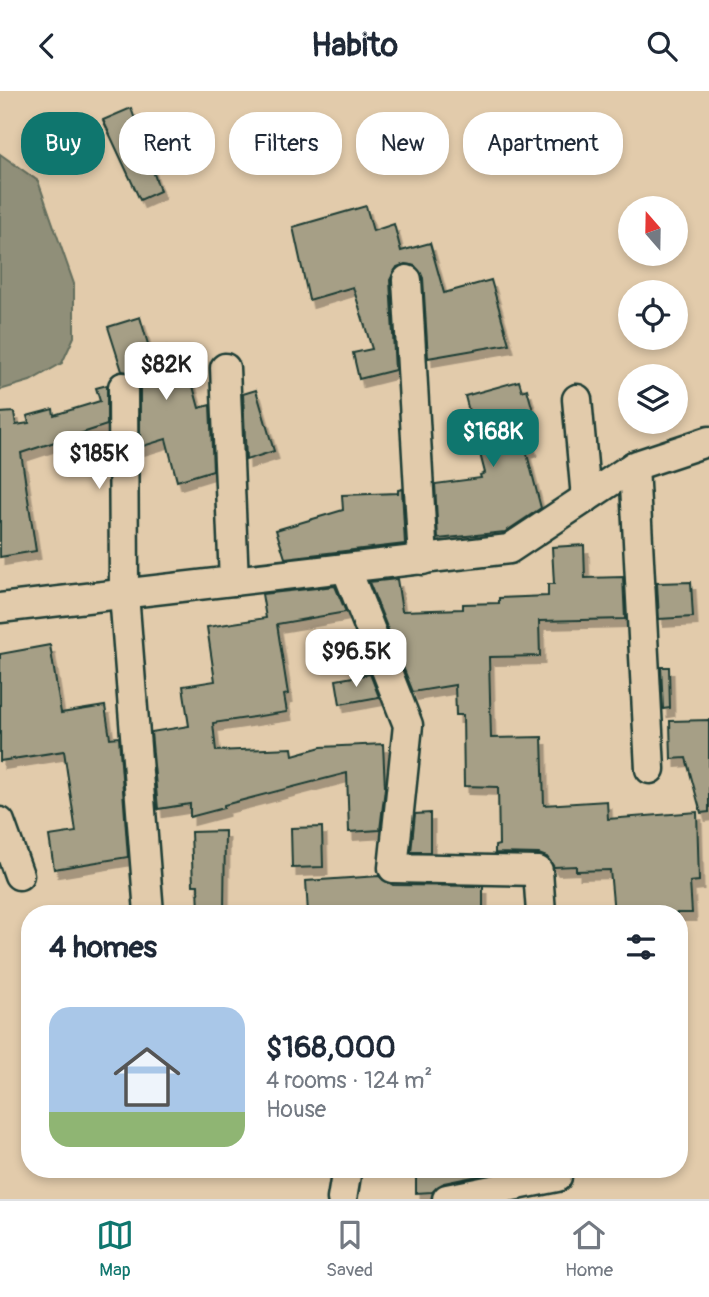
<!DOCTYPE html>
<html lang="en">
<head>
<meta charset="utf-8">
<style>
  :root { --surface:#fff; --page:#f6f6f7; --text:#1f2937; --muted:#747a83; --line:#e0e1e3; --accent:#0f766e }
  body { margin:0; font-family:Pangolin,sans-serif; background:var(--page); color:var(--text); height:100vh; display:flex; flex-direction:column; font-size:26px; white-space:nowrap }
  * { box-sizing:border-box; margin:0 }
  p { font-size:23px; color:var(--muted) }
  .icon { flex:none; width:38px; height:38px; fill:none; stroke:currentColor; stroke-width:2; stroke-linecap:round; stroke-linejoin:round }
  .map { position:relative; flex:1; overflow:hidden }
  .side { position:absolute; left:21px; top:814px; width:667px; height:273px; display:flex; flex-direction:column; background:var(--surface); border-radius:28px; box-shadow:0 4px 10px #0003 }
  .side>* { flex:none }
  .guide { position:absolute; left:21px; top:21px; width:668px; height:63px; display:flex; gap:14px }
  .needle { width:46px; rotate:340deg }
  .controls { position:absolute; left:618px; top:105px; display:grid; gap:14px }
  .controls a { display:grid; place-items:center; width:70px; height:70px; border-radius:50%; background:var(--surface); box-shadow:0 4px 10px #0003; font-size:35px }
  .price { position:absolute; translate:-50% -60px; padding:0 16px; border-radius:14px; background:#fff; color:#222; font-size:23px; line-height:46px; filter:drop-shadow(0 2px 4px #0008) }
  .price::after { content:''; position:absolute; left:50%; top:42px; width:21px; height:16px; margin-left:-10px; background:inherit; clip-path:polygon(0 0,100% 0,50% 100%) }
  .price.on { background:var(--accent); color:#fff }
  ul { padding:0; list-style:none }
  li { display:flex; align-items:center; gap:21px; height:175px; padding:0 28px }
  li span { display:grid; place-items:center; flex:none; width:196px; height:140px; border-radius:21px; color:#555 }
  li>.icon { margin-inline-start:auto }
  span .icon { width:84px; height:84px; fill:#fffc; stroke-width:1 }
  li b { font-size:30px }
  h2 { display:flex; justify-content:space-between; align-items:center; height:84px; padding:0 28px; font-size:30px }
  .chip { padding:0 24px; border-radius:28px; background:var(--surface); box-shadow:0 4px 10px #0003; font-size:24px; line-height:63px }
  .chip.on { background:var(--accent); color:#fff }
  header { display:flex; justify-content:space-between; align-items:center; height:91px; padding:0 28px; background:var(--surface); font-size:32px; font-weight:700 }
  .tab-bar { display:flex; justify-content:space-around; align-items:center; height:98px; border-top:2px solid var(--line); background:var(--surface); font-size:19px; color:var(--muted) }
  .tab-bar a { display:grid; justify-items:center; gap:4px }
  .tab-bar .on { color:var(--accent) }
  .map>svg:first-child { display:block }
  .water { fill:#908f79; stroke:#636e5d; stroke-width:2 }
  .building { fill:#a69f86; stroke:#1f3d34; stroke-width:2; filter:url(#shadow) }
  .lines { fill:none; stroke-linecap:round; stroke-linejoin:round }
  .minor-casing { stroke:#1f3d34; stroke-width:33 }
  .minor { stroke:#e2cbab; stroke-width:28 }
</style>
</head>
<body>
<header><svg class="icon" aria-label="back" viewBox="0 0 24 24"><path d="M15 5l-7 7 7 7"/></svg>Habito<svg class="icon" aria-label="search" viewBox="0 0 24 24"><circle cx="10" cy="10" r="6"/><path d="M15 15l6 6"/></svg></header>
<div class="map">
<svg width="709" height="1108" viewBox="0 0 709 1108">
  <defs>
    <filter id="shadow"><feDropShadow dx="4.5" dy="8" stdDeviation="0" flood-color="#0004"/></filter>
  </defs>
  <rect width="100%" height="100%" fill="#e2cbab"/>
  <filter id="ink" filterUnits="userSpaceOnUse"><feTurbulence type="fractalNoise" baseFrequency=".0143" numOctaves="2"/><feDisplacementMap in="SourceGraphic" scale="14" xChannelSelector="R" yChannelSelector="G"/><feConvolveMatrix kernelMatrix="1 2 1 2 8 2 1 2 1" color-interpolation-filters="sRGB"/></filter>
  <g filter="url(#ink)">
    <polygon class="water" points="0,63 38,90 74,193 74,246 62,272 30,290 0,299"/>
    <g class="building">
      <polygon points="131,17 160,100 140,109 103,29"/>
      <polygon points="366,115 373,140 394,133 401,160 430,152 444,202 491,189 509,253 428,267 423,187 415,175 405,173 397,176 390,189 395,279 359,288 353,262 372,258 353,196 309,209 293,136"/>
      <polygon points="140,226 150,260 166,255 176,288 190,284 199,317 210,314 213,379 177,390 166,348 140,356 140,295 132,282 122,280 108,236"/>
      <polygon points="519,290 522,300 527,298 535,327 524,329 532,357 526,359 541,417 505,441 438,448 435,393 481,387 480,384 485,382 465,305"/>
      <polygon points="107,294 107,334 21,362 36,460 0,466 0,322 14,321 16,334 29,332 27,325 53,318 54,324 100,310 96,297"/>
      <polygon points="256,299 274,360 246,369 243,303"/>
      <polygon points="402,398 405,453 285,467 276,439 343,419 342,404 398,402 398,399"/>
      <polygon points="584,454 585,487 623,486 625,528 539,530 540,565 489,566 491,647 542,646 544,714 607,710 608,728 697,721 699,790 690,791 692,822 614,822 610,779 576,780 576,775 554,776 547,766 539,763 495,762 495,755 499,754 498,696 464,695 463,624 456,624 455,594 413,601 369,491 397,488 402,520 463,518 463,513 499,512 499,507 548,505 548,493 554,493 552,456"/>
      <polygon points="691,491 693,526 659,528 657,492"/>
      <polygon points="335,495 346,521 277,533 288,603 284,604 287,621 213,632 216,660 292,657 293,664 321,656 383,653 385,697 380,739 349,741 347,682 224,714 224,717 190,726 190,713 158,718 151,641 189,635 183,595 215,590 207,536 266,527 262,503"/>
      <polygon points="50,554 61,622 105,615 110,647 119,646 128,766 54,778 49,745 76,741 64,660 0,670 0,563"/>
      <polygon points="661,576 669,576 670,617 663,618"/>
      <polygon points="370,583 379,606 340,613 336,589"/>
      <polygon points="709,629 709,721 701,722 686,667 671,668 670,630"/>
      <polygon points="430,722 430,761 411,761 415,723"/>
      <polygon points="322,736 323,776 292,777 291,737"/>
      <polygon points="225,740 224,821 199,822 198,794 193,794 191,741"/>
      <polygon points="379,785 393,794 483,795 483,822 412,822 412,817 308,822 306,790"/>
      <polygon points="416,1078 512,1078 444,1092 432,1101 416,1102"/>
    </g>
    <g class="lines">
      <g class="minor-casing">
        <g id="minor">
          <polyline points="407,189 423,469"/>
          <polyline points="225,277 234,490"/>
          <polyline points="123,296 124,503 149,822"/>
          <polyline points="577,308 586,407"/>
          <polyline points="634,375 650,678"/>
          <polyline points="346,477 408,634 393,777 538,780 541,822"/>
          <polyline points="0,517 509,458 634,375 709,350"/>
          <polyline points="0,731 19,784"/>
          <polyline points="342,1108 347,1078"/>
          <polyline points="447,1108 557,1086 556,1078"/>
        </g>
      </g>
      <use href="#minor" class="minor"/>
    </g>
  </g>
</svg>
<div class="controls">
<a><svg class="needle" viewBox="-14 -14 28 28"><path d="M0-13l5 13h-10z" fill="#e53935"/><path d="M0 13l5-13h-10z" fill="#747a83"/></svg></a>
<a><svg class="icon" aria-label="locate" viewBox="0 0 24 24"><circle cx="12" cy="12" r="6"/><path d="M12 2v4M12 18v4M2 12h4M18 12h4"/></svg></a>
<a><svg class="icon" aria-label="layers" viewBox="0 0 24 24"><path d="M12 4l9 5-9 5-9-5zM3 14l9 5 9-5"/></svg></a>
</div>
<b class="price" style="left:166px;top:311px">$82K</b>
<b class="price on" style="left:493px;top:378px">$168K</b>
<b class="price" style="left:99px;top:400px">$185K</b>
<b class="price" style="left:356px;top:598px">$96.5K</b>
<div class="guide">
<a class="chip on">Buy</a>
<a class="chip">Rent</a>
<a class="chip">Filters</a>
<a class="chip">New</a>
<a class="chip">Apartment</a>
</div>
<section class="side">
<h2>4 homes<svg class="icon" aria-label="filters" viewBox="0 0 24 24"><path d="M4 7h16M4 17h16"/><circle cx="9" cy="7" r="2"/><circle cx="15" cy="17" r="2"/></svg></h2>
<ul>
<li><span style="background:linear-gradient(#a9c7e8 75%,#8fb573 0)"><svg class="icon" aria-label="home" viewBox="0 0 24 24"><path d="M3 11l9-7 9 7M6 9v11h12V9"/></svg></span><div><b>$168,000</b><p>4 rooms · 124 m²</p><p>House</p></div></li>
</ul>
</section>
</div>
<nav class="tab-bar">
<a class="on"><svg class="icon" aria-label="map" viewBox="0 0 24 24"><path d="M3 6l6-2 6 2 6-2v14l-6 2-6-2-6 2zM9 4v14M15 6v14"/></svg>Map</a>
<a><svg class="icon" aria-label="saved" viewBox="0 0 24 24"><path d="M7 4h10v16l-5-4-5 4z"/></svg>Saved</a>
<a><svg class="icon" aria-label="home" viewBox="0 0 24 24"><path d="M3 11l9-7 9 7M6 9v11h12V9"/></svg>Home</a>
</nav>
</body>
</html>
